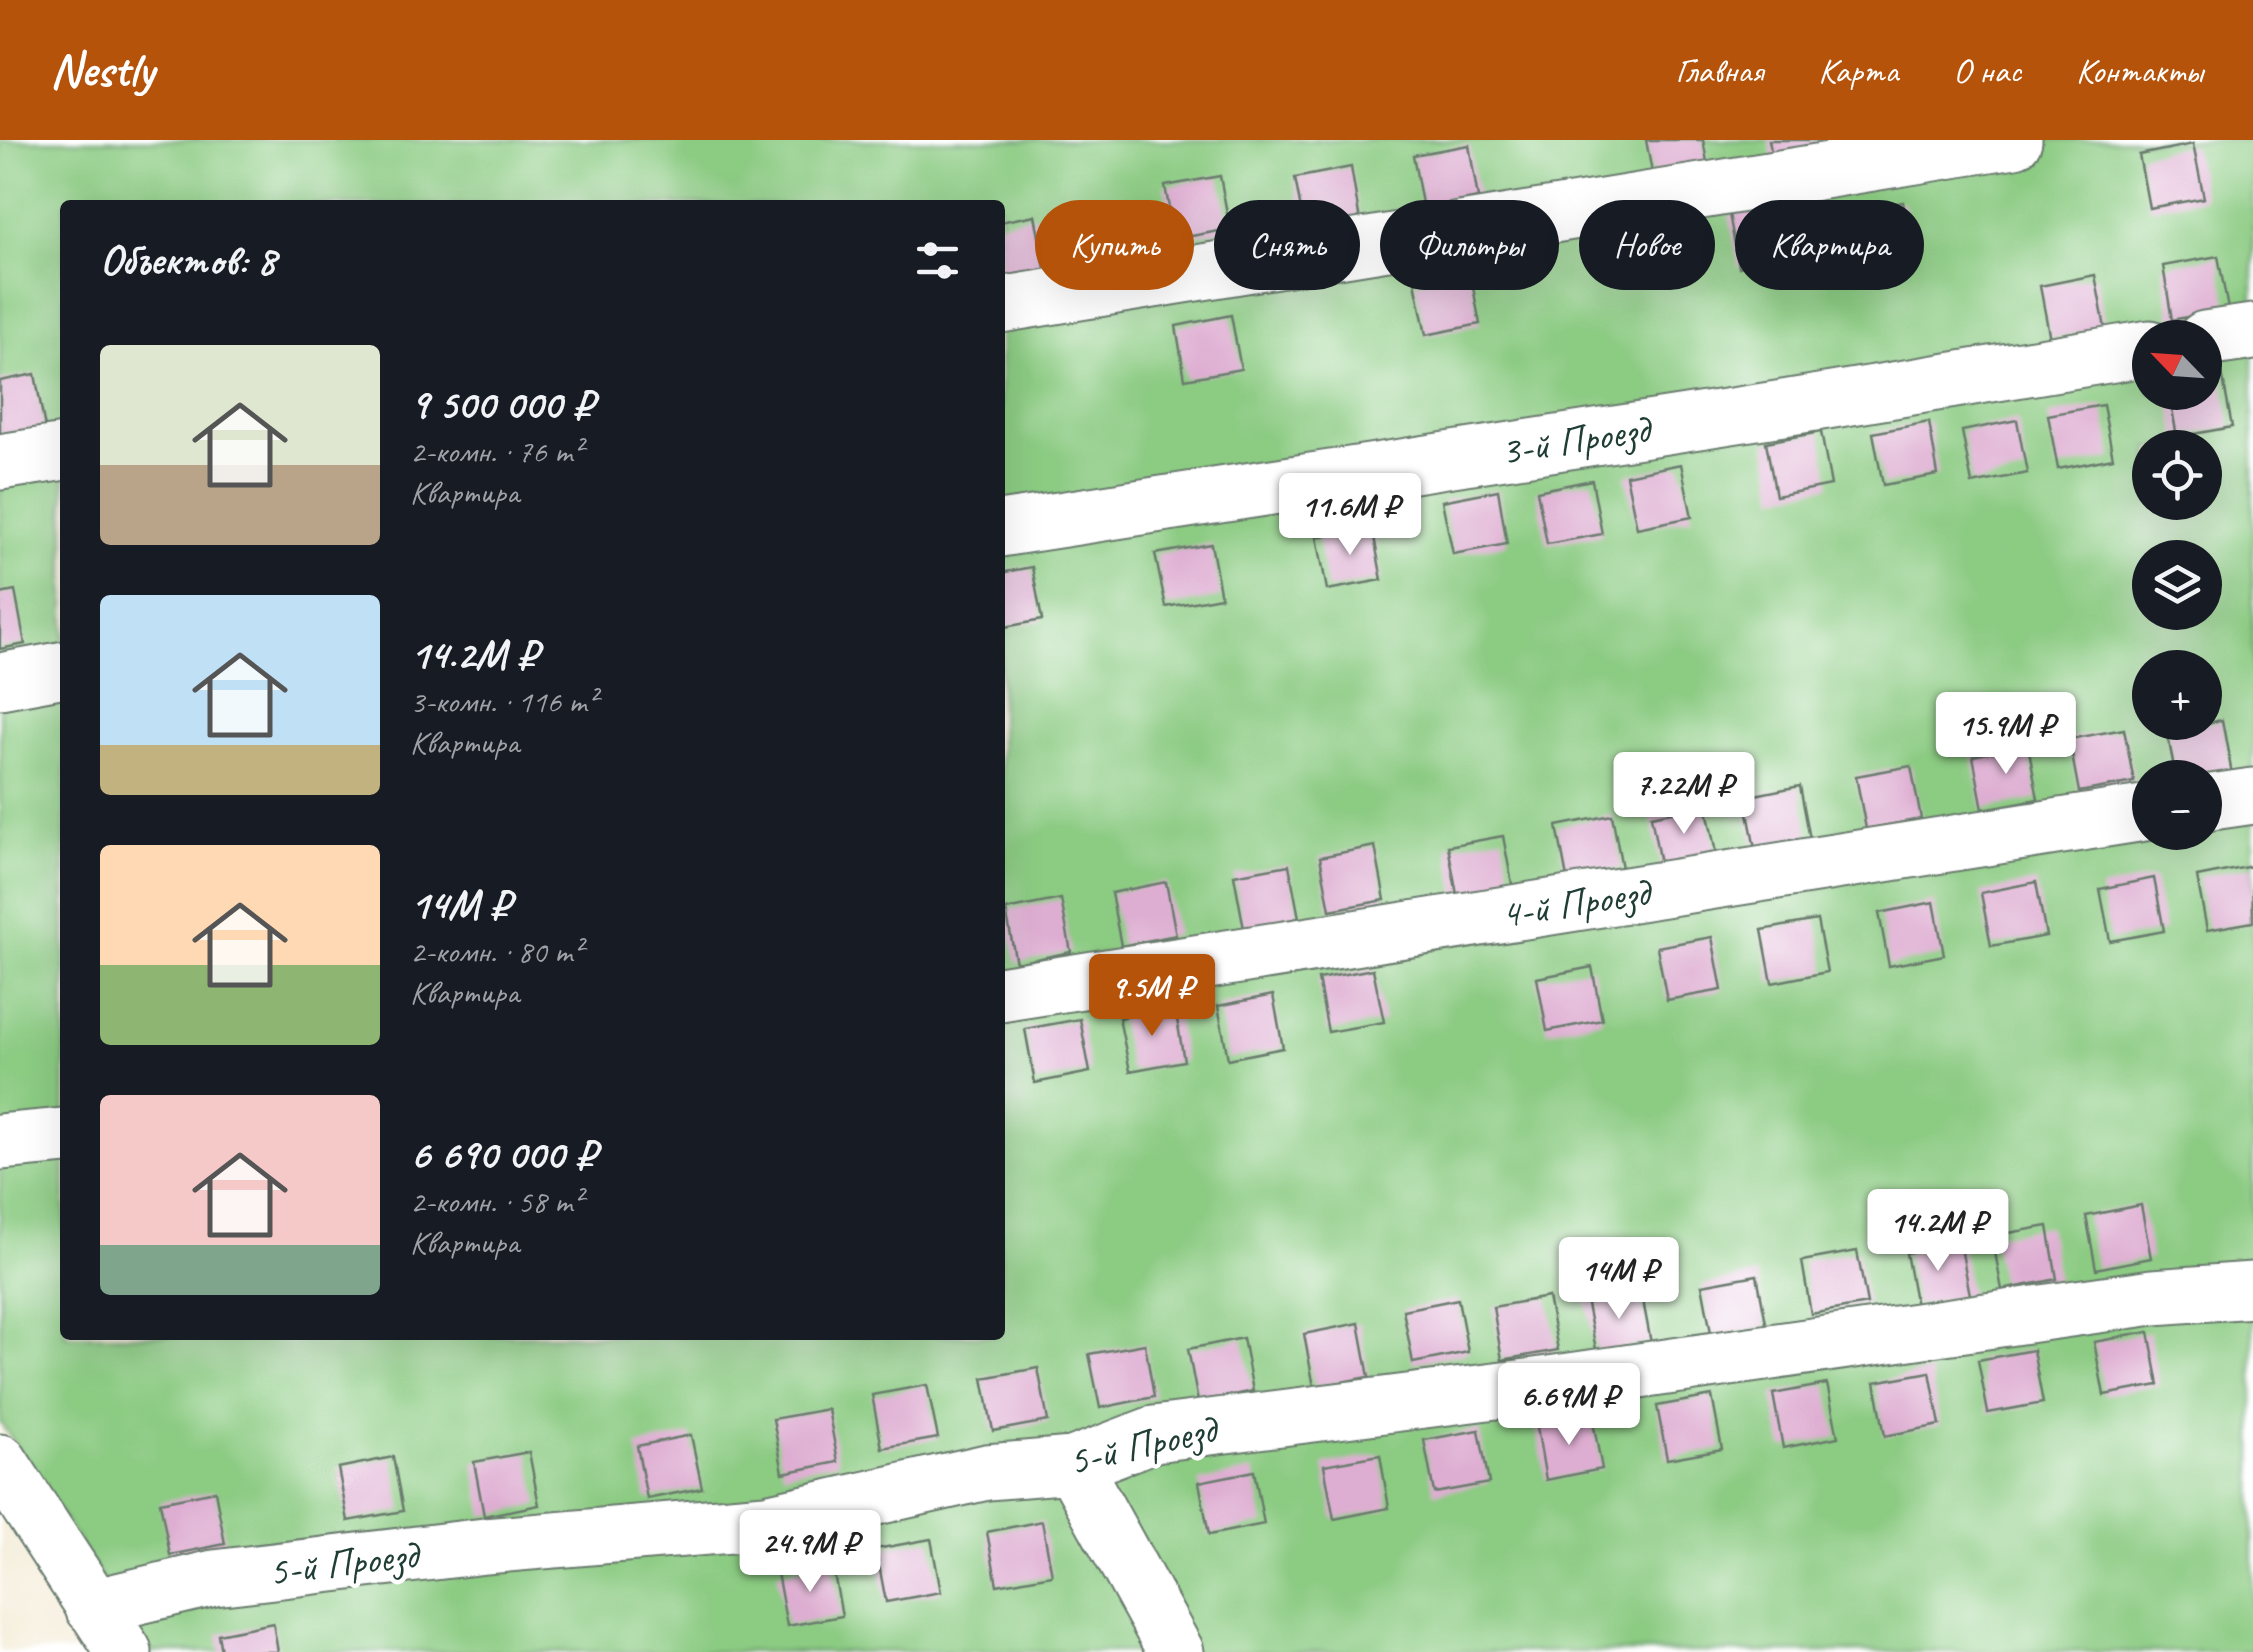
<!DOCTYPE html>
<html lang="ru">
<head>
<meta charset="utf-8">
<style>
  :root { --surface:#171b24; --page:#20242c; --text:#f1f3f6; --muted:#9ea1a6; --accent:#b45309 }
  body { margin:0; font-family:Caveat,sans-serif; background:var(--page); color:var(--text); height:100vh; display:flex; flex-direction:column; font-size:38px; white-space:nowrap }
  * { box-sizing:border-box; margin:0 }
  p { font-size:32px; color:var(--muted) }
  .icon { flex:none; width:55px; height:55px; fill:none; stroke:currentColor; stroke-width:2; stroke-linecap:round; stroke-linejoin:round }
  .map { position:relative; flex:1; overflow:hidden }
  .details { position:absolute; left:60px; top:60px; width:945px; height:1140px; display:flex; flex-direction:column; background:var(--surface); border-radius:10px; box-shadow:0 10px 40px #0002 }
  .details>* { flex:none }
  .guide { position:absolute; left:1035px; top:60px; width:950px; height:90px; display:flex; gap:20px }
  .needle { width:65px; rotate:295deg }
  .buttons { position:absolute; left:2132px; top:180px; display:grid; gap:20px }
  .buttons a { display:grid; place-items:center; width:90px; height:90px; border-radius:50%; background:var(--surface); box-shadow:0 10px 40px #0002; font-size:50px }
  .price { position:absolute; translate:-50% -85px; padding:0 22px; border-radius:10px; background:#fff; color:#222; font-size:32px; line-height:65px; filter:drop-shadow(0 2px 5px #0008) }
  .price::after { content:''; position:absolute; left:50%; top:60px; width:30px; height:22px; margin-left:-15px; background:inherit; clip-path:polygon(0 0,100% 0,50% 100%) }
  .price.on { background:var(--accent); color:#fff }
  ul { padding:0; list-style:none }
  li { display:flex; align-items:center; gap:30px; height:250px; padding:0 40px }
  li span { display:grid; place-items:center; flex:none; width:280px; height:200px; border-radius:10px; color:#555 }
  li>.icon { margin-inline-start:auto }
  span .icon { width:120px; height:120px; fill:#fffc; stroke-width:1 }
  li b { font-size:42px }
  h2 { display:flex; justify-content:space-between; align-items:center; height:120px; padding:0 40px; font-size:42px }
  .tag { padding:0 35px; border-radius:45px; background:var(--surface); box-shadow:0 10px 40px #0002; font-size:35px; line-height:90px }
  .tag.on { background:var(--accent); color:#fff }
  header { display:flex; align-items:center; gap:60px; box-sizing:border-box; height:140px; padding:0 50px; background:var(--accent); color:#fff }
  header strong { font-size:48px }
  nav { display:flex; gap:55px; margin-inline-start:auto; font-size:35px }
  .map>svg:first-child { display:block }
  .green { fill:#8bcb82; stroke:#55845b; stroke-width:2.5; fill-rule:evenodd }
  .building { fill:#deaed2 }
  .lines { fill:none; stroke-linecap:round; stroke-linejoin:round }
  .minor-casing { stroke:#6a7b6e; stroke-width:59 }
  .minor { stroke:#fff; stroke-width:55 }
  .labels { text-anchor:middle; dominant-baseline:central; stroke-width:9; stroke-linejoin:round; paint-order:stroke }
  .street-label { font-size:40px; fill:#1f3d34; stroke:#fff }
</style>
</head>
<body>
<header>
<strong>Nestly</strong>
<nav><a>Главная</a><a>Карта</a><a>О нас</a><a>Контакты</a></nav>
</header>
<div class="map">
<svg width="2253" height="1512" viewBox="0 0 2253 1512">
  <rect width="100%" height="100%" fill="#fff"/>
  <filter id="ink" filterUnits="userSpaceOnUse"><feTurbulence type="fractalNoise" baseFrequency=".01" numOctaves="2"/><feDisplacementMap in="SourceGraphic" scale="20" xChannelSelector="R" yChannelSelector="G"/><feConvolveMatrix kernelMatrix="1 2 1 2 8 2 1 2 1" color-interpolation-filters="sRGB"/></filter>
  <filter id="wash" filterUnits="userSpaceOnUse"><feTurbulence type="fractalNoise" baseFrequency=".0048" numOctaves="4" result="noise"/><feDisplacementMap in="SourceGraphic" scale="40" xChannelSelector="R" yChannelSelector="G"/><feGaussianBlur stdDeviation="2.25" result="paint"/><feColorMatrix in="noise" values="0 0 0 0 0 0 0 0 0 0 0 0 0 0 0 0 0 1.4 0 .05"/><feComposite in="paint" operator="in"/></filter>
  <g filter="url(#wash)">
    <rect width="100%" height="100%" fill="#f5eedb"/>
    <path class="green" d="M0,0H2253V1512H149L0,1282ZM65,65H1000V1195H65ZM2150,198H2205V252H2150ZM2150,308H2205V362H2150ZM2150,418H2205V472H2150ZM2150,528H2205V582H2150ZM2150,638H2205V692H2150Z"/>
    <g id="blocks">
      <g class="building">
        <polygon points="1646,0 1703,0 1708,27 1653,38"/>
        <polygon points="1769,0 1826,0 1827,9 1773,21"/>
        <polygon points="2193,4 2204,58 2149,68 2139,15"/>
        <polygon points="1469,5 1478,58 1423,69 1413,15"/>
        <polygon points="1351,27 1360,81 1305,91 1295,38"/>
        <polygon points="1220,36 1230,89 1175,99 1165,46"/>
        <polygon points="1903,62 1913,115 1858,126 1848,72"/>
        <polygon points="1784,63 1794,116 1739,127 1729,74"/>
        <polygon points="1035,75 1045,129 1000,137 1000,82"/>
        <polygon points="2218,116 2228,169 2172,180 2163,126"/>
        <polygon points="1470,131 1480,184 1426,195 1415,142"/>
        <polygon points="2095,135 2105,188 2050,199 2040,146"/>
        <polygon points="1231,175 1241,229 1185,239 1176,186"/>
        <polygon points="2222,233 2232,287 2177,297 2169,252 2205,252 2205,237"/>
        <polygon points="35,234 45,288 0,296 0,241"/>
        <polygon points="2103,265 2113,318 2058,329 2048,275"/>
        <polygon points="2017,280 2027,333 1972,344 1962,291"/>
        <polygon points="1929,282 1938,335 1883,345 1873,293"/>
        <polygon points="1821,292 1831,345 1776,356 1766,302"/>
        <polygon points="1681,324 1692,377 1637,388 1626,335"/>
        <polygon points="1592,340 1602,394 1547,404 1537,351"/>
        <polygon points="1498,350 1507,404 1453,414 1442,361"/>
        <polygon points="1372,386 1382,440 1327,450 1317,397"/>
        <polygon points="1211,404 1221,457 1166,467 1155,414"/>
        <polygon points="1032,427 1042,480 1000,488 1000,433"/>
        <polygon points="15,451 25,504 0,509 0,454"/>
        <polygon points="2222,580 2232,634 2205,638 2176,638 2167,591"/>
        <polygon points="2124,589 2134,642 2079,652 2069,599"/>
        <polygon points="2028,605 2038,659 1983,669 1973,616"/>
        <polygon points="1911,626 1921,679 1866,689 1856,636"/>
        <polygon points="1800,646 1810,699 1755,709 1745,657"/>
        <polygon points="1706,665 1717,718 1661,729 1651,676"/>
        <polygon points="1612,675 1622,728 1567,738 1557,686"/>
        <polygon points="1503,696 1513,749 1458,760 1448,706"/>
        <polygon points="1375,706 1385,760 1330,770 1320,717"/>
        <polygon points="1289,725 1299,778 1244,789 1234,735"/>
        <polygon points="2252,726 2253,782 2207,790 2197,737"/>
        <polygon points="2154,738 2164,791 2110,801 2100,749"/>
        <polygon points="1166,742 1176,795 1121,806 1111,753"/>
        <polygon points="2036,742 2046,796 1991,806 1981,753"/>
        <polygon points="1061,759 1071,812 1016,823 1006,770"/>
        <polygon points="1934,762 1944,815 1889,826 1879,773"/>
        <polygon points="1817,780 1827,832 1772,843 1762,790"/>
        <polygon points="1712,797 1722,850 1667,860 1657,807"/>
        <polygon points="1592,827 1602,880 1547,891 1537,838"/>
        <polygon points="1373,829 1384,882 1328,892 1318,839"/>
        <polygon points="1273,855 1283,908 1228,919 1218,866"/>
        <polygon points="1175,867 1184,921 1130,931 1119,878"/>
        <polygon points="1080,879 1090,932 1035,943 1025,889"/>
        <polygon points="2141,1065 2151,1118 2096,1129 2086,1076"/>
        <polygon points="2048,1086 2057,1139 2002,1150 1992,1096"/>
        <polygon points="1960,1102 1970,1155 1916,1166 1906,1113"/>
        <polygon points="1857,1111 1867,1164 1811,1174 1802,1121"/>
        <polygon points="1757,1135 1767,1188 1712,1198 1702,1145"/>
        <polygon points="1641,1150 1651,1203 1597,1214 1586,1160"/>
        <polygon points="1548,1157 1558,1210 1502,1220 1493,1167"/>
        <polygon points="1458,1159 1468,1212 1413,1223 1403,1170"/>
        <polygon points="1359,1183 1369,1237 1314,1247 1304,1194"/>
        <polygon points="2149,1192 2159,1245 2104,1255 2094,1202"/>
        <polygon points="1243,1198 1253,1251 1198,1262 1188,1209"/>
        <polygon points="1145,1204 1154,1257 1100,1268 1089,1214"/>
        <polygon points="2033,1210 2043,1263 1988,1273 1978,1220"/>
        <polygon points="1038,1228 1048,1281 993,1291 983,1238"/>
        <polygon points="1930,1232 1940,1285 1885,1296 1875,1242"/>
        <polygon points="1827,1244 1838,1297 1783,1308 1773,1254"/>
        <polygon points="927,1245 938,1298 882,1308 872,1255"/>
        <polygon points="1712,1256 1722,1309 1667,1319 1657,1266"/>
        <polygon points="828,1269 838,1322 783,1333 773,1279"/>
        <polygon points="1592,1276 1602,1329 1546,1340 1537,1287"/>
        <polygon points="1479,1290 1489,1343 1434,1353 1424,1300"/>
        <polygon points="691,1295 702,1348 647,1359 637,1306"/>
        <polygon points="529,1312 539,1365 484,1376 474,1322"/>
        <polygon points="1380,1315 1389,1368 1334,1379 1324,1325"/>
        <polygon points="393,1317 403,1371 348,1381 338,1328"/>
        <polygon points="1254,1331 1264,1384 1209,1395 1199,1342"/>
        <polygon points="215,1351 225,1404 170,1415 160,1362"/>
        <polygon points="1042,1381 1052,1435 997,1445 987,1392"/>
        <polygon points="931,1399 941,1452 886,1462 876,1409"/>
        <polygon points="832,1423 842,1476 787,1486 777,1433"/>
        <polygon points="273,1483 278,1512 221,1512 218,1494"/>
      </g>
    </g>
  </g>
  <g filter="url(#ink)">
    <use href="#blocks" fill-opacity="0" stroke="#6a7b6e" stroke-width="2.5"/>
    <g class="lines">
      <g class="minor-casing">
        <g id="minor">
          <polyline points="1000,165 2014,0"/>
          <polyline points="2205,199 2253,192"/>
          <polyline points="0,322 65,312"/>
          <polyline points="1000,389 1796,266 2150,208"/>
          <polyline points="0,541 65,529"/>
          <polyline points="2205,663 2253,656"/>
          <polyline points="1000,854 2150,672"/>
          <polyline points="0,1002 65,996"/>
          <polyline points="0,1322 124,1512"/>
          <polyline points="1073,1325 1176,1512"/>
          <polyline points="93,1467 214,1438 485,1406 766,1382 987,1332 1073,1325 1154,1294 1535,1246 2153,1157 2253,1150"/>
        </g>
      </g>
      <use href="#minor" class="minor"/>
    </g>
  </g>
  <g class="labels">
    <g class="street-label">
      <text transform="translate(1575 300) rotate(-9)">3-й Проезд</text>
      <text transform="translate(1575 763) rotate(-9)">4-й Проезд</text>
      <text transform="translate(1142 1305) rotate(-13)">5-й Проезд</text>
      <text transform="translate(343 1423) rotate(-7)">5-й Проезд</text>
    </g>
  </g>
</svg>
<div class="buttons">
<a><svg class="needle" viewBox="-14 -14 28 28"><path d="M0-13l5 13h-10z" fill="#e53935"/><path d="M0 13l5-13h-10z" fill="#9ea1a6"/></svg></a>
<a><svg class="icon" aria-label="locate" viewBox="0 0 24 24"><circle cx="12" cy="12" r="6"/><path d="M12 2v4M12 18v4M2 12h4M18 12h4"/></svg></a>
<a><svg class="icon" aria-label="layers" viewBox="0 0 24 24"><path d="M12 4l9 5-9 5-9-5zM3 14l9 5 9-5"/></svg></a>
<a>+</a>
<a>−</a>
</div>
<b class="price" style="left:1350px;top:418px">11.6M ₽</b>
<b class="price" style="left:2006px;top:637px">15.9M ₽</b>
<b class="price" style="left:1684px;top:697px">7.22M ₽</b>
<b class="price on" style="left:1152px;top:899px">9.5M ₽</b>
<b class="price" style="left:1938px;top:1134px">14.2M ₽</b>
<b class="price" style="left:1619px;top:1182px">14M ₽</b>
<b class="price" style="left:1569px;top:1308px">6.69M ₽</b>
<b class="price" style="left:810px;top:1455px">24.9M ₽</b>
<div class="guide">
<a class="tag on">Купить</a>
<a class="tag">Снять</a>
<a class="tag">Фильтры</a>
<a class="tag">Новое</a>
<a class="tag">Квартира</a>
</div>
<section class="details">
<h2>Объектов: 8<svg class="icon" aria-label="filters" viewBox="0 0 24 24"><path d="M4 7h16M4 17h16"/><circle cx="9" cy="7" r="2"/><circle cx="15" cy="17" r="2"/></svg></h2>
<ul>
<li><span style="background:linear-gradient(#dfe7d0 60%,#b9a48a 0)"><svg class="icon" aria-label="home" viewBox="0 0 24 24"><path d="M3 11l9-7 9 7M6 9v11h12V9"/></svg></span><div><b>9 500 000 ₽</b><p>2-комн. · 76 m²</p><p>Квартира</p></div></li>
<li><span style="background:linear-gradient(#bfe0f5 75%,#c2b280 0)"><svg class="icon" aria-label="home" viewBox="0 0 24 24"><path d="M3 11l9-7 9 7M6 9v11h12V9"/></svg></span><div><b>14.2M ₽</b><p>3-комн. · 116 m²</p><p>Квартира</p></div></li>
<li><span style="background:linear-gradient(#ffd9b3 60%,#8fb573 0)"><svg class="icon" aria-label="home" viewBox="0 0 24 24"><path d="M3 11l9-7 9 7M6 9v11h12V9"/></svg></span><div><b>14M ₽</b><p>2-комн. · 80 m²</p><p>Квартира</p></div></li>
<li><span style="background:linear-gradient(#f6c9c9 75%,#7fa58c 0)"><svg class="icon" aria-label="home" viewBox="0 0 24 24"><path d="M3 11l9-7 9 7M6 9v11h12V9"/></svg></span><div><b>6 690 000 ₽</b><p>2-комн. · 58 m²</p><p>Квартира</p></div></li>
</ul>
</section>
</div>
</body>
</html>
